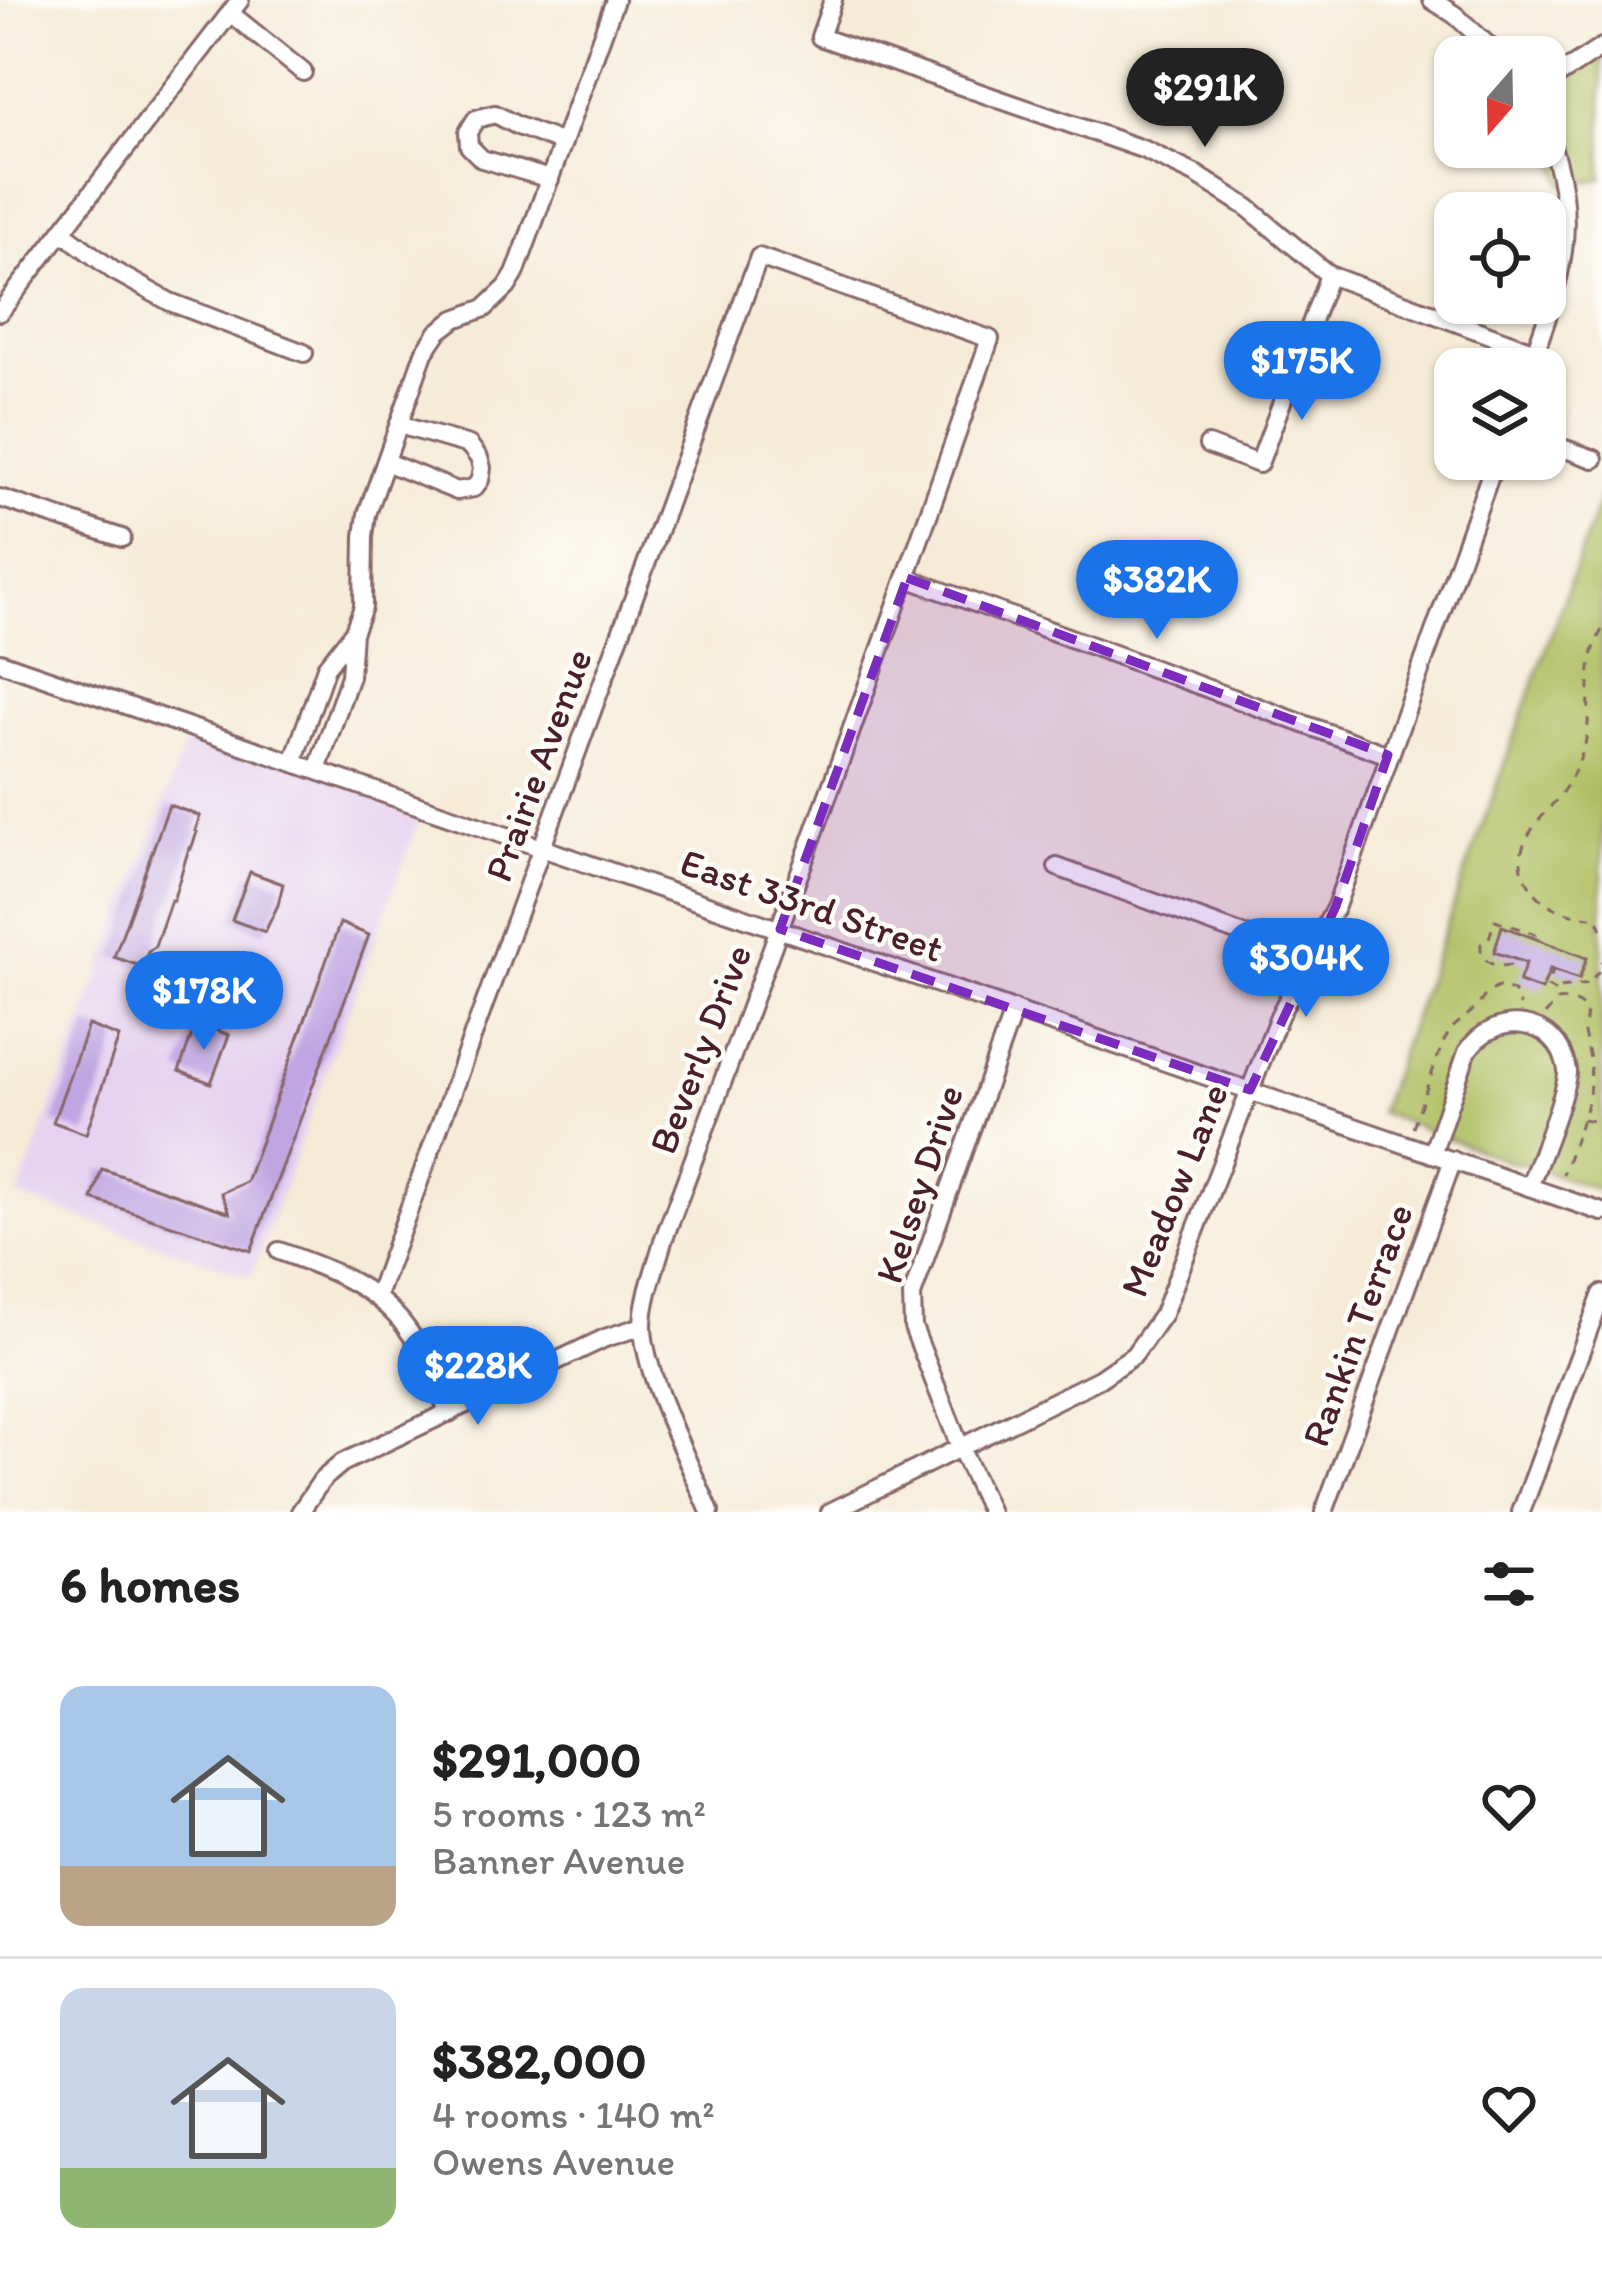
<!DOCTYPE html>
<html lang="en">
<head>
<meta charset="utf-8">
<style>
  :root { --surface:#fff; --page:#f2f2f2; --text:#222; --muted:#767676; --line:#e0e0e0; --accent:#1a73e8 }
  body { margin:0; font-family:Itim,sans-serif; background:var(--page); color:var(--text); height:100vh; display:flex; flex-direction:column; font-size:45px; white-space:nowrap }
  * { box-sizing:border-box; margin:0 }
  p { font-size:39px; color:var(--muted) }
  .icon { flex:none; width:66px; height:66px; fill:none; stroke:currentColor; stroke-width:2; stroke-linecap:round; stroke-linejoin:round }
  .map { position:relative; height:1512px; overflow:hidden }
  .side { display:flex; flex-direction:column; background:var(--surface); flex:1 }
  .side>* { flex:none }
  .needle { width:78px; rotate:200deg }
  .tools { position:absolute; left:1434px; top:36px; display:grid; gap:24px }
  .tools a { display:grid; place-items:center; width:132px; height:132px; border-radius:24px; background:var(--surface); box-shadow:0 3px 9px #0004; font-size:60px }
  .price { position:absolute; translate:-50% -102px; padding:0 27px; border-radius:42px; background:var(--accent); color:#fff; font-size:39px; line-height:78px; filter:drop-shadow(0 3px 6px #0008) }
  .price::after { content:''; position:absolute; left:50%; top:72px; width:36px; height:27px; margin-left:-18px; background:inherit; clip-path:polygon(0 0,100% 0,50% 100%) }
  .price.active { background:#222; color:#fff }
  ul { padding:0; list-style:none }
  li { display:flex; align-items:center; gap:36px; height:300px; padding:0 60px }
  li+li { border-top:3px solid var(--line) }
  li span { display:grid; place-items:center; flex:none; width:336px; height:240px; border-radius:24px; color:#555 }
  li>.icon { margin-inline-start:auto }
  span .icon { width:144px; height:144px; fill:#fffc; stroke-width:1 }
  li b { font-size:51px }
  h2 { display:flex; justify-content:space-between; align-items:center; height:144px; padding:0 60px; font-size:51px }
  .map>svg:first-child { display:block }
  .built { fill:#e6d2f0 }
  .green { fill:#afbe61; stroke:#7c6e46; stroke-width:3 }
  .building { fill:#c0a5e2 }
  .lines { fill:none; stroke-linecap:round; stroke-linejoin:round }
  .minor-casing { stroke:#866667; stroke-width:22 }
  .path { stroke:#866667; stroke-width:3; stroke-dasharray:9 9; stroke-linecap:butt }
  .minor { stroke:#fff; stroke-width:16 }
  .marked { fill:#7b2cbf; fill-opacity:0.2; stroke:#7b2cbf; stroke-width:9; stroke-dasharray:24 15; stroke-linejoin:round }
  .labels { text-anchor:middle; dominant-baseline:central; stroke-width:9; stroke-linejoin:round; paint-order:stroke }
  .street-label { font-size:39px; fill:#4a1f2b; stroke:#fdfcf7 }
</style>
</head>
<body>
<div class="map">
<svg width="1602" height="1512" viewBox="0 0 1602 1512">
  <rect width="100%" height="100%" fill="#fdfcf7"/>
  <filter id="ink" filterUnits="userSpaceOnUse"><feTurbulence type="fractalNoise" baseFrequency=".00833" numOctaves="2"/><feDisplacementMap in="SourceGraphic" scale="24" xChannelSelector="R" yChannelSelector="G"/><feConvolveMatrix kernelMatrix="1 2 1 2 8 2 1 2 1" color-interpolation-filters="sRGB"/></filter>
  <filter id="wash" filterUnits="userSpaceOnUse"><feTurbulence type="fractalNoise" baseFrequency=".004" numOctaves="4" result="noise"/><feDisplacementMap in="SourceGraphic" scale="48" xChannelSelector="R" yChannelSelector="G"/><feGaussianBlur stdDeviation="2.7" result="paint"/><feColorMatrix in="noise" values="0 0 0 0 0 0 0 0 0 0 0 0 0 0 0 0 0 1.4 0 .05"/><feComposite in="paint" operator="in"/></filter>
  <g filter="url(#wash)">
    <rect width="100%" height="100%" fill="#f6ebd7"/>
    <polygon class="built" points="191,728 424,806 251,1277 18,1196"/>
    <g class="green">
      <polygon points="1602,47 1602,179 1563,185 1545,127 1545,84"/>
      <polygon points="1602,493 1602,1191 1521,1163 1512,1163 1379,1112"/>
    </g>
    <g id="blocks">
      <g class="building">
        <polygon points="169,805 200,816 195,831 197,832 191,849 189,848 173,901 171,900 155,946 148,952 143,967 114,957"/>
        <polygon points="250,872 283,884 278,905 265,932 232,920"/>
        <polygon points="340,923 369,935 251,1251 92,1199 102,1169 230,1213 221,1193 246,1182"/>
        <polygon points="1502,926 1587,958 1579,979 1550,969 1542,990 1519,982 1526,963 1494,952"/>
        <polygon points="196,1023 229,1035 211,1083 179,1071"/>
        <polygon points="88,1025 119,1037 86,1134 53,1122"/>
      </g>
    </g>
  </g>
  <g filter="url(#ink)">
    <use href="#blocks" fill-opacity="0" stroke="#866667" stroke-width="3"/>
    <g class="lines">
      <g class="minor-casing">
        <g id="minor">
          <polyline points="833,0 820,37 1145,150 1197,175 1247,207 1329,275 1535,352"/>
          <polyline points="1432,0 1455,15 1501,57"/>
          <polyline points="230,13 303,72"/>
          <polyline points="1545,84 1602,47"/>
          <polyline points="550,179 482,159 469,146 468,132 476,119 495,114 518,126 563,143"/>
          <polyline points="62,232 114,271 170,302 304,353"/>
          <polyline points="0,312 240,0"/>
          <path d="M1529,369C1562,278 1582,221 1545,127"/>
          <polyline points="1545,442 1594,459"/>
          <polyline points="1208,445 1259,464 1329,275"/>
          <polyline points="386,462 457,491 474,488 480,480 482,468 479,458 469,445 399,425"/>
          <polyline points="0,498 122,538"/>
          <polyline points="907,578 1388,755"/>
          <polyline points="0,662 1602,1212"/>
          <polyline points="293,762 326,667 352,634"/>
          <polyline points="317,770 350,676 353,633 363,607 364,536 367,514 424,353 438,332 455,319 485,308 507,287 515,274 615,0"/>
          <polyline points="1057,867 1310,959"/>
          <path d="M1432,1154L1467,1052C1494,1009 1559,1017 1567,1070C1569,1087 1537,1166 1529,1187"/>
          <path d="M279,1251C331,1270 380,1287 412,1336C427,1359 437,1388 449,1413"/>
          <path d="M377,1296L759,257L990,339C885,641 776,941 663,1241C656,1267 644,1296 643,1324C642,1371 691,1466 710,1512"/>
          <polyline points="300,1512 322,1480 342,1463 605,1338 643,1326"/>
          <polyline points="830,1512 1099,1379 1134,1355 1163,1314 1279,1016 1336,906 1496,459"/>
          <polyline points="990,1512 960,1447 913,1327 912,1295 1014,1009"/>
          <polyline points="1324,1512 1453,1160"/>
          <polyline points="1521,1512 1602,1294"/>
        </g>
      </g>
      <g class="path">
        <path d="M1602,630C1580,668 1595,708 1584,748C1579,763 1572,778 1563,791C1539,824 1498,851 1537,895C1550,910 1579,918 1597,917L1602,930"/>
        <path d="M1511,965C1494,968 1479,962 1481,944L1489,938L1495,920L1544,937"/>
        <polyline points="1553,969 1548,987 1556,992"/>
        <polyline points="1560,988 1588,984 1598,972 1602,961"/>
        <path d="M1545,1015L1557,1001C1570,999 1580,1001 1587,1013L1584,1033L1591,1063L1589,1099L1563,1174"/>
        <polyline points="1583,1119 1602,1123"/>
        <polyline points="1413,1127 1442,1045 1451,1029 1477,1007 1486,994 1498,987 1504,987 1514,992 1520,1006"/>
      </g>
      <use href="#minor" class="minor"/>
    </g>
  </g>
  <path class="marked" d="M907,578L1388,755L1336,906L1250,1090L780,929Z"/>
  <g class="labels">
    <g class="street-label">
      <text transform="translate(538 765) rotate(-70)">Prairie Avenue</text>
      <text transform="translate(812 905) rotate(19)">East 33rd Street</text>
      <text transform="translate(700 1049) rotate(-69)">Beverly Drive</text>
      <text transform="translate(919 1184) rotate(-72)">Kelsey Drive</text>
      <text transform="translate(1174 1190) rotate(-68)">Meadow Lane</text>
      <text transform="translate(1357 1325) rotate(-70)">Rankin Terrace</text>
    </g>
  </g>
</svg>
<div class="tools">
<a><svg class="needle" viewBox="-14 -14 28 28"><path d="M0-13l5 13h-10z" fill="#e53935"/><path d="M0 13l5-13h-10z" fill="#767676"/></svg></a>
<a><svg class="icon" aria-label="locate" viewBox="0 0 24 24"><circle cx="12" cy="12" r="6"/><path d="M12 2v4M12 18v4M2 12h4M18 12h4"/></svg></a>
<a><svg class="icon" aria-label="layers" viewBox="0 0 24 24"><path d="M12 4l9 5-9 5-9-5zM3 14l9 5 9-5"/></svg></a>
</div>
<b class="price active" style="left:1205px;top:150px">$291K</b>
<b class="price" style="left:1302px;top:423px">$175K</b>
<b class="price" style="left:1157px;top:642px">$382K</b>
<b class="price" style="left:1306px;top:1020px">$304K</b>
<b class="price" style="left:204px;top:1053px">$178K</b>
<b class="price" style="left:478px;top:1428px">$228K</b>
</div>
<section class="side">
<h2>6 homes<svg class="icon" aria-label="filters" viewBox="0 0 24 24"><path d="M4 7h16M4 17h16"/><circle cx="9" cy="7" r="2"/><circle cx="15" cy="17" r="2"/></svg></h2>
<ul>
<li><span style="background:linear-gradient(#a9c7e8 75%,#b9a48a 0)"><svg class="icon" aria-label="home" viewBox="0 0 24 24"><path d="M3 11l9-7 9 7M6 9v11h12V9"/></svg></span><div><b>$291,000</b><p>5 rooms · 123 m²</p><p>Banner Avenue</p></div><svg class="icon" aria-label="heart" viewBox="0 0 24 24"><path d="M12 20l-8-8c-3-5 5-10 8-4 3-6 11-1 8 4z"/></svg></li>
<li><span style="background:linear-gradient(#c9d6e8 75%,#8fb573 0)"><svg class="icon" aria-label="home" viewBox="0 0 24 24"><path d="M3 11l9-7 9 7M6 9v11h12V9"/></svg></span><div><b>$382,000</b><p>4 rooms · 140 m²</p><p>Owens Avenue</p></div><svg class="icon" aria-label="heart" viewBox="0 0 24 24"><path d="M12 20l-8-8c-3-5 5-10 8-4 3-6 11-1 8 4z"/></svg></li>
</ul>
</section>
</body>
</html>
